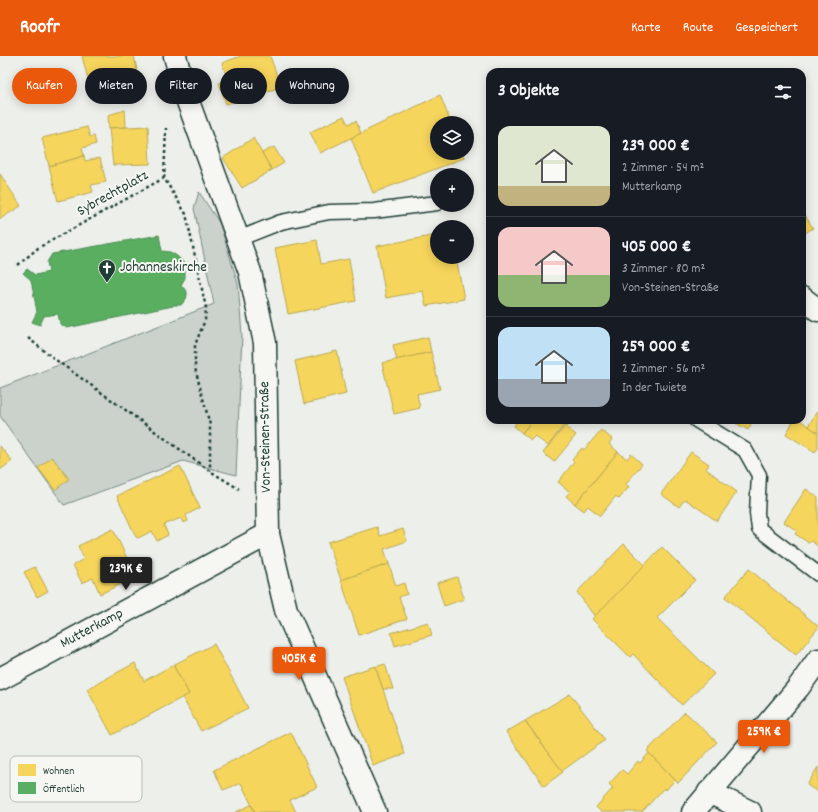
<!DOCTYPE html>
<html lang="de">
<head>
<meta charset="utf-8">
<style>
  :root { --surface:#171b24; --page:#242831; --text:#f1f3f6; --muted:#9ea1a6; --line:#363941; --accent:#ea580c }
  body { margin:0; font-family:Dekko,sans-serif; background:var(--page); color:var(--text); height:100vh; display:flex; flex-direction:column; font-size:15px; white-space:nowrap }
  * { box-sizing:border-box; margin:0 }
  p { font-size:13px; color:var(--muted) }
  .icon { flex:none; width:22px; height:22px; fill:none; stroke:currentColor; stroke-width:2; stroke-linecap:round; stroke-linejoin:round }
  .map { position:relative; flex:1; overflow:hidden }
  .panel { position:absolute; left:486px; top:12px; width:320px; height:356px; display:flex; flex-direction:column; background:var(--surface); border-radius:12px; box-shadow:0 2px 10px #0003 }
  .panel>* { flex:none }
  .hud { position:absolute; left:12px; top:12px; width:380px; height:36px; display:flex; gap:8px }
  .buttons { position:absolute; left:430px; top:60px; display:grid; gap:8px }
  .buttons a { display:grid; place-items:center; width:44px; height:44px; border-radius:50%; background:var(--surface); box-shadow:0 2px 10px #0003; font-size:20px }
  .price { position:absolute; translate:-50% -34px; padding:0 9px; border-radius:4px; background:var(--accent); color:#fff; font-size:13px; line-height:26px; filter:drop-shadow(0 1px 2px #0008) }
  .price::after { content:''; position:absolute; left:50%; top:24px; width:12px; height:9px; margin-left:-6px; background:inherit; clip-path:polygon(0 0,100% 0,50% 100%) }
  .price.current { background:#222; color:#fff }
  ul { padding:0; list-style:none }
  li { display:flex; align-items:center; gap:12px; height:100px; padding:0 12px }
  li+li { border-top:1px solid var(--line) }
  li span { display:grid; place-items:center; flex:none; width:112px; height:80px; border-radius:12px; color:#555 }
  li>.icon { margin-inline-start:auto }
  span .icon { width:48px; height:48px; fill:#fffc; stroke-width:1 }
  li b { font-size:17px }
  h2 { display:flex; justify-content:space-between; align-items:center; height:48px; padding:0 12px; font-size:17px }
  .pill { padding:0 14px; border-radius:18px; background:var(--surface); box-shadow:0 2px 10px #0003; font-size:14px; line-height:36px }
  .pill.current { background:var(--accent); color:#fff }
  header { display:flex; align-items:center; gap:24px; box-sizing:border-box; height:56px; padding:0 20px; background:var(--accent); color:#fff }
  header strong { font-size:19px }
  nav { display:flex; gap:22px; margin-inline-start:auto; font-size:14px }
  .map>svg:first-child { display:block }
  .green { fill:#cbd2cc; stroke:#758880 }
  .homes { fill:#f6d55c; stroke:#b6a750 }
  .public { fill:#5aae61; stroke:#488c54 }
  .lines { fill:none; stroke-linecap:round; stroke-linejoin:round }
  .lane-casing { stroke:#1f3d34; stroke-width:17 }
  .street-casing { stroke:#1f3d34; stroke-width:25 }
  .secondary-casing { stroke:#1f3d34; stroke-width:25 }
  .path { stroke:#1f3d34; stroke-width:2.5; stroke-dasharray:3 3; stroke-linecap:butt }
  .lane { stroke:#f6f6f2; stroke-width:14 }
  .street { stroke:#f6f6f2; stroke-width:22 }
  .secondary { stroke:#f6f6f2; stroke-width:22 }
  .labels { text-anchor:middle; dominant-baseline:central; stroke-width:4; stroke-linejoin:round; paint-order:stroke }
  .street-label { font-size:15px; fill:#1f3d34; stroke:#f6f6f2 }
  .poi-label { font-size:15px; fill:#1f3d34; stroke:#f6f6f2; text-anchor:start }
  .key { fill:#f6f6f2; stroke:#b6beb9; stroke-width:1 }
  .key-label { font-size:11px; fill:#1f3d34 }
</style>
</head>
<body>
<header>
<strong>Roofr</strong>
<nav><a>Karte</a><a>Route</a><a>Gespeichert</a></nav>
</header>
<div class="map">
<svg width="818" height="756" viewBox="0 0 818 756">
  <rect width="100%" height="100%" fill="#edefea"/>
  <filter id="ink" filterUnits="userSpaceOnUse"><feTurbulence type="fractalNoise" baseFrequency=".025" numOctaves="2"/><feDisplacementMap in="SourceGraphic" scale="8" xChannelSelector="R" yChannelSelector="G"/><feConvolveMatrix kernelMatrix="1 2 1 2 8 2 1 2 1" color-interpolation-filters="sRGB"/></filter>
  <g filter="url(#ink)">
    <polygon class="green" points="199,136 220,168 238,228 242,279 236,419 183,405 64,449 0,360 0,332 214,248 194,152"/>
    <g class="homes">
      <polygon points="82,0 134,0 137,14 89,27"/>
      <polygon points="241,0 270,0 281,31 226,48 219,27 228,24 222,7"/>
      <polygon points="440,39 451,67 437,67 437,97 463,97 464,102 373,137 351,82"/>
      <polygon points="125,54 126,71 109,72 108,59"/>
      <polygon points="344,60 348,68 356,65 361,77 320,97 310,76"/>
      <polygon points="148,70 150,108 113,109 109,72"/>
      <polygon points="87,71 90,81 94,80 96,88 82,92 84,100 49,110 42,82"/>
      <polygon points="253,82 272,114 242,132 223,102"/>
      <polygon points="274,91 284,107 272,114 262,97"/>
      <polygon points="84,100 85,105 100,102 106,126 91,129 93,136 58,145 49,110"/>
      <polygon points="0,118 21,150 0,163"/>
      <polygon points="805,159 813,172 802,179 802,161"/>
      <polygon points="437,179 437,201 456,201 464,243 426,250 423,235 386,242 377,190"/>
      <polygon points="317,184 321,208 349,203 356,245 288,258 275,192"/>
      <polygon points="428,281 431,296 397,304 393,289"/>
      <polygon points="337,295 346,338 304,348 295,305"/>
      <polygon points="431,296 440,333 417,338 420,352 394,358 382,307"/>
      <polygon points="818,354 818,377 808,370"/>
      <polygon points="516,364 533,364 522,377 514,370 517,365"/>
      <polygon points="533,364 573,364 567,371 564,369 548,390 535,380 531,384 522,377"/>
      <polygon points="730,364 753,364 748,374"/>
      <polygon points="794,364 800,364 818,377 818,392 815,396 786,378"/>
      <polygon points="565,370 576,379 554,406 543,397"/>
      <polygon points="601,374 612,383 609,388 618,396 575,448 566,440 570,436 558,426 574,406 572,404 582,392 584,394"/>
      <polygon points="0,390 12,405 0,414"/>
      <polygon points="618,396 627,403 631,398 642,408 626,428 629,431 619,443 616,440 600,460 588,450 584,455 575,448"/>
      <polygon points="691,396 709,408 706,413 737,436 717,465 685,443 679,451 661,438"/>
      <polygon points="52,401 69,423 55,434 38,412"/>
      <polygon points="180,410 200,452 186,459 188,465 183,467 181,462 164,469 168,479 157,485 152,475 138,482 136,481 117,440"/>
      <polygon points="806,433 818,441 818,490 811,485 809,487 795,478 797,475 784,466"/>
      <polygon points="377,471 380,480 403,473 407,485 384,493 389,508 341,524 328,486"/>
      <polygon points="113,473 136,521 100,538 93,522 82,527 73,509 84,503 78,490"/>
      <polygon points="624,488 645,509 595,561 577,536"/>
      <polygon points="662,491 695,524 657,562 714,618 682,649 633,598 630,601 592,563"/>
      <polygon points="389,508 396,530 404,527 407,538 399,541 407,563 359,579 341,524"/>
      <polygon points="35,511 48,535 37,541 24,516"/>
      <polygon points="749,513 818,570 818,572 796,599 725,541"/>
      <polygon points="457,521 464,543 444,550 437,527"/>
      <polygon points="428,566 432,579 395,590 391,577"/>
      <polygon points="214,588 248,652 201,675 182,641 189,638 173,609"/>
      <polygon points="135,607 144,625 173,609 189,638 112,679 87,633"/>
      <polygon points="385,608 393,633 383,633 375,611"/>
      <polygon points="375,610 405,698 373,710 342,621"/>
      <polygon points="570,638 605,684 562,715 525,665"/>
      <polygon points="685,656 717,686 678,727 647,695"/>
      <polygon points="525,665 563,716 544,730 506,676"/>
      <polygon points="291,676 317,731 290,744 296,756 255,756 241,727 223,734 214,714"/>
      <polygon points="649,697 675,724 666,734 664,732 642,756 601,756 596,751 613,732 609,728 622,714 627,718 638,705 640,707"/>
      <polygon points="818,711 818,736 807,729"/>
      <polygon points="251,749 255,756 236,756"/>
    </g>
    <polygon class="public" points="159,179 162,195 170,196 177,200 183,206 185,214 185,222 181,229 187,236 187,239 186,243 181,249 173,249 173,250 67,272 60,268 58,258 44,260 40,269 32,266 37,256 31,224 23,217 27,213 35,219 49,216 47,206 52,198"/>
    <g class="lines">
      <g class="lane-casing">
        <g id="lane">
          <polyline points="238,183 281,166 329,156 374,155 437,147"/>
          <polyline points="696,364 745,394 759,419 757,457 759,473 818,518"/>
        </g>
      </g>
      <g class="street-casing">
        <g id="street">
          <polyline points="802,242 818,254"/>
          <polyline points="0,623 268,478"/>
          <polyline points="709,736 750,756"/>
          <polyline points="693,756 798,632 818,604"/>
        </g>
      </g>
      <g class="secondary-casing">
        <polyline id="secondary" points="175,0 186,40 250,216 265,287 268,478 286,554 375,756"/>
      </g>
      <g class="path">
        <polyline points="164,122 166,72"/>
        <polyline points="18,209 38,192 164,122 186,158 206,252 205,264 195,289 195,312 210,369 210,415"/>
        <polyline points="28,282 56,304 210,415 239,433"/>
      </g>
      <use href="#lane" class="lane"/>
      <use href="#street" class="street"/>
      <use href="#secondary" class="secondary"/>
    </g>
  </g>
  <defs>
    <g id="church-pin" transform="scale(0.9)"><path d="M0 17L-7.5 6A9.5 9.5 0 1 1 7.5 6Z" fill="#1f3d34" stroke="#f6f6f2"/><path d="M-1.2-6h2.4v3.5h3.3v2.4h-3.3V6h-2.4V-.1h-3.3v-2.4h3.3Z" fill="#fff"/></g>
  </defs>
  <g fill-rule="evenodd">
    <use href="#church-pin" x="107" y="212"/>
  </g>
  <g class="labels">
    <g class="street-label">
      <text transform="translate(113 138) rotate(-29)">Sybrechtplatz</text>
      <text transform="translate(266 381) rotate(-91)">Von-Steinen-Straße</text>
      <text transform="translate(92 573) rotate(-28)">Mutterkamp</text>
    </g>
    <g class="poi-label">
      <text x="120" y="212">Johanneskirche</text>
    </g>
  </g>
  <rect x="10" y="700" width="132" height="46" rx="6" class="key"/>
  <rect x="18" y="708" width="18" height="12" fill="#f6d55c"/>
  <rect x="18" y="726" width="18" height="12" fill="#5aae61"/>
  <g class="key-label">
    <text x="43" y="718">Wohnen</text>
    <text x="43" y="736">Öffentlich</text>
  </g>
</svg>
<div class="buttons">
<a><svg class="icon" aria-label="layers" viewBox="0 0 24 24"><path d="M12 4l9 5-9 5-9-5zM3 14l9 5 9-5"/></svg></a>
<a>+</a>
<a>−</a>
</div>
<b class="price current" style="left:126px;top:535px">239K €</b>
<b class="price" style="left:299px;top:625px">405K €</b>
<b class="price" style="left:764px;top:698px">259K €</b>
<div class="hud">
<a class="pill current">Kaufen</a>
<a class="pill">Mieten</a>
<a class="pill">Filter</a>
<a class="pill">Neu</a>
<a class="pill">Wohnung</a>
</div>
<section class="panel">
<h2>3 Objekte<svg class="icon" aria-label="filters" viewBox="0 0 24 24"><path d="M4 7h16M4 17h16"/><circle cx="9" cy="7" r="2"/><circle cx="15" cy="17" r="2"/></svg></h2>
<ul>
<li><span style="background:linear-gradient(#dfe7d0 75%,#c2b280 0)"><svg class="icon" aria-label="home" viewBox="0 0 24 24"><path d="M3 11l9-7 9 7M6 9v11h12V9"/></svg></span><div><b>239 000 €</b><p>2 Zimmer · 54 m²</p><p>Mutterkamp</p></div></li>
<li><span style="background:linear-gradient(#f6c9c9 60%,#8fb573 0)"><svg class="icon" aria-label="home" viewBox="0 0 24 24"><path d="M3 11l9-7 9 7M6 9v11h12V9"/></svg></span><div><b>405 000 €</b><p>3 Zimmer · 80 m²</p><p>Von-Steinen-Straße</p></div></li>
<li><span style="background:linear-gradient(#bfe0f5 65%,#9aa5b1 0)"><svg class="icon" aria-label="home" viewBox="0 0 24 24"><path d="M3 11l9-7 9 7M6 9v11h12V9"/></svg></span><div><b>259 000 €</b><p>2 Zimmer · 56 m²</p><p>In der Twiete</p></div></li>
</ul>
</section>
</div>
</body>
</html>
